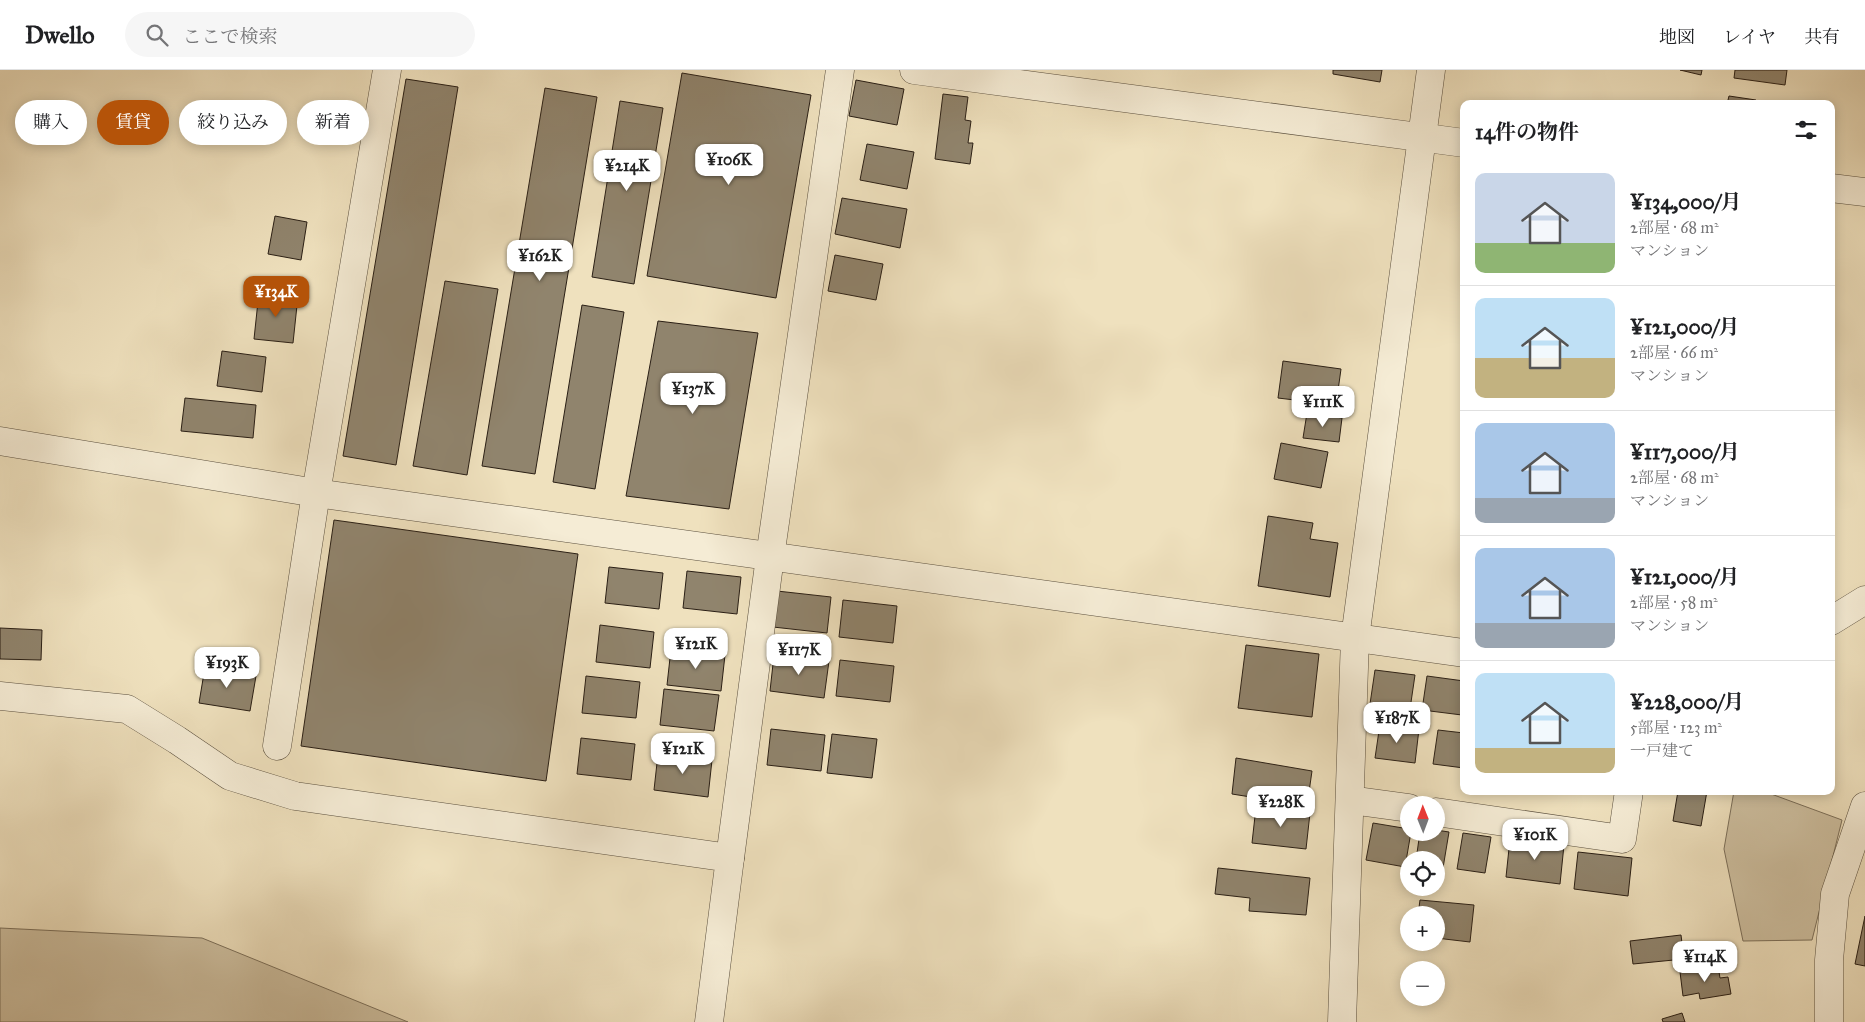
<!DOCTYPE html>
<html lang="ja">
<head>
<meta charset="utf-8">
<style>
  :root { --surface:#fff; --page:#f6f6f6; --text:#202124; --muted:#757577; --line:#e0e0e0; --accent:#b45309 }
  body { margin:0; font-family:"IM FELL Great Primer","Noto Serif JP",serif; background:var(--page); color:var(--text); height:100vh; display:flex; flex-direction:column; font-size:19px; white-space:nowrap }
  * { box-sizing:border-box; margin:0 }
  p { font-size:16px; color:var(--muted) }
  .icon { flex:none; width:28px; height:28px; fill:none; stroke:currentColor; stroke-width:2; stroke-linecap:round; stroke-linejoin:round }
  .map { position:relative; flex:1; overflow:hidden }
  .panel { position:absolute; left:1460px; top:30px; width:375px; height:695px; display:flex; flex-direction:column; background:var(--surface); border-radius:10px; box-shadow:0 2px 12px #0003 }
  .panel>* { flex:none }
  .guide { position:absolute; left:15px; top:30px; width:475px; height:45px; display:flex; gap:10px }
  .needle { width:32px; rotate:359deg }
  .tools { position:absolute; left:1400px; top:726px; display:grid; gap:10px }
  .tools a { display:grid; place-items:center; width:45px; height:45px; border-radius:50%; background:var(--surface); box-shadow:0 2px 12px #0003; font-size:25px }
  .price { position:absolute; translate:-50% -42px; padding:0 11px; border-radius:10px; background:#fff; color:#222; font-size:16px; line-height:32px; filter:drop-shadow(0 1px 2px #0008) }
  .price::after { content:''; position:absolute; left:50%; top:30px; width:15px; height:11px; margin-left:-8px; background:inherit; clip-path:polygon(0 0,100% 0,50% 100%) }
  .price.selected { background:var(--accent); color:#fff }
  ul { padding:0; list-style:none }
  li { display:flex; align-items:center; gap:15px; height:125px; padding:0 15px }
  li+li { border-top:1px solid var(--line) }
  li span { display:grid; place-items:center; flex:none; width:140px; height:100px; border-radius:10px; color:#555 }
  li>.icon { margin-inline-start:auto }
  span .icon { width:60px; height:60px; fill:#fffc; stroke-width:1 }
  li b { font-size:21px }
  h2 { display:flex; justify-content:space-between; align-items:center; height:60px; padding:0 15px; font-size:21px }
  .pill { padding:0 18px; border-radius:22px; background:var(--surface); box-shadow:0 2px 12px #0003; font-size:18px; line-height:45px }
  .pill.selected { background:var(--accent); color:#fff }
  header { display:flex; align-items:center; gap:30px; box-sizing:border-box; height:70px; padding:0 25px; background:var(--surface); border-bottom:1px solid var(--line) }
  header strong { font-size:24px }
  nav { display:flex; gap:28px; margin-inline-start:auto; font-size:18px }
  .search { width:350px; height:45px; background:var(--page); display:flex; align-items:center; gap:12px; box-sizing:border-box; padding:0 18px; border-radius:28px; color:var(--muted); font-size:19px }
  .map>svg:first-child { display:block }
  .green { fill:#cec0a1; stroke:#7c705b }
  .building { fill:#90846d; stroke:#2a1f15 }
  .lines { fill:none; stroke-linecap:round; stroke-linejoin:round }
  .minor-casing { stroke:#5b503f; stroke-width:29 }
  .tertiary-casing { stroke:#5b503f; stroke-width:29 }
  .minor { stroke:#f5ecd5; stroke-width:28 }
  .tertiary { stroke:#f5ecd5; stroke-width:28 }
</style>
</head>
<body>
<header>
<strong>Dwello</strong>
<div class="search"><svg class="icon" aria-label="search" viewBox="0 0 24 24"><circle cx="10" cy="10" r="6"/><path d="M15 15l6 6"/></svg>ここで検索</div>
<nav><a>地図</a><a>レイヤ</a><a>共有</a></nav>
</header>
<div class="map">
<svg width="1865" height="952" viewBox="0 0 1865 952">
  <rect width="100%" height="100%" fill="#efe1be"/>
  <filter id="stains"><feTurbulence type="fractalNoise" baseFrequency=".004" numOctaves="4"/><feColorMatrix values="0 0 0 0 .2 0 0 0 0 .09 0 0 0 0 .02 0 0 0 .5 -.17"/></filter>
  <radialGradient id="worn" r=".72"><stop offset=".6" stop-color="#630" stop-opacity="0"/><stop offset="1" stop-color="#630" stop-opacity=".3"/></radialGradient>
  <g class="green">
    <polygon points="1734,721 1763,721 1842,750 1812,870 1743,871 1724,779"/>
    <polygon points="0,858 202,868 408,952 0,952"/>
  </g>
  <g class="building">
    <polygon points="1333,0 1382,0 1380,12 1333,4"/>
    <polygon points="1680,0 1702,0 1701,5"/>
    <polygon points="1735,0 1787,0 1785,15 1734,8"/>
    <polygon points="682,3 811,25 776,228 647,206"/>
    <polygon points="406,9 458,17 396,395 343,386"/>
    <polygon points="856,10 904,19 897,55 849,46"/>
    <polygon points="545,18 597,27 535,404 482,396"/>
    <polygon points="943,24 968,27 965,50 971,51 968,73 973,73 970,94 935,89"/>
    <polygon points="1729,26 1756,30 1756,34 1727,34"/>
    <polygon points="620,31 663,38 634,214 592,207"/>
    <polygon points="867,74 914,82 907,119 860,110"/>
    <polygon points="842,128 907,139 900,178 835,164"/>
    <polygon points="275,146 307,152 301,190 268,184"/>
    <polygon points="835,185 883,194 876,230 828,221"/>
    <polygon points="445,211 498,219 467,405 413,396"/>
    <polygon points="259,222 298,226 293,273 254,269"/>
    <polygon points="582,235 624,242 595,419 553,412"/>
    <polygon points="658,251 758,263 729,439 626,426"/>
    <polygon points="222,281 266,287 262,322 217,316"/>
    <polygon points="1283,291 1341,299 1336,335 1278,328"/>
    <polygon points="185,328 256,335 253,368 181,361"/>
    <polygon points="1307,343 1342,348 1339,372 1303,368"/>
    <polygon points="1281,373 1328,382 1321,418 1274,409"/>
    <polygon points="1268,446 1313,453 1310,469 1338,473 1330,527 1258,516"/>
    <polygon points="334,450 578,484 546,711 301,676"/>
    <polygon points="609,497 663,503 659,539 605,533"/>
    <polygon points="687,501 741,507 737,544 683,538"/>
    <polygon points="777,521 831,527 827,563 773,557"/>
    <polygon points="843,530 897,536 893,573 839,567"/>
    <polygon points="600,555 654,562 650,598 596,592"/>
    <polygon points="0,558 42,560 41,590 0,589"/>
    <polygon points="1246,575 1319,584 1312,647 1238,638"/>
    <polygon points="671,579 725,585 721,621 667,615"/>
    <polygon points="774,585 829,591 824,628 770,621"/>
    <polygon points="840,590 894,596 890,632 836,626"/>
    <polygon points="205,597 256,606 250,641 199,633"/>
    <polygon points="1375,600 1415,605 1410,639 1370,634"/>
    <polygon points="586,606 640,612 636,648 582,643"/>
    <polygon points="1427,606 1464,611 1462,645 1422,640"/>
    <polygon points="664,619 719,625 714,661 660,655"/>
    <polygon points="1380,654 1419,659 1415,693 1375,688"/>
    <polygon points="771,659 825,665 821,701 767,695"/>
    <polygon points="1438,660 1464,663 1464,698 1433,694"/>
    <polygon points="832,664 877,669 872,708 827,703"/>
    <polygon points="581,668 635,674 631,710 577,704"/>
    <polygon points="658,684 712,690 708,727 654,720"/>
    <polygon points="1236,688 1312,701 1307,736 1232,724"/>
    <polygon points="1678,721 1707,721 1701,756 1673,751"/>
    <polygon points="1256,737 1310,743 1306,779 1252,773"/>
    <polygon points="1373,753 1409,759 1409,762 1411,762 1405,797 1366,790"/>
    <polygon points="1436,760 1449,762 1443,798 1436,797 1436,790 1416,790 1420,762 1436,762"/>
    <polygon points="1463,763 1491,767 1485,803 1457,799"/>
    <polygon points="1510,769 1564,775 1560,814 1506,807"/>
    <polygon points="1578,782 1632,788 1628,826 1574,819"/>
    <polygon points="1218,798 1310,808 1306,845 1249,841 1250,828 1215,824"/>
    <polygon points="1420,830 1474,835 1470,872 1436,868 1436,845 1418,845"/>
    <polygon points="1865,846 1865,896 1855,894"/>
    <polygon points="1681,865 1684,889 1633,894 1630,871"/>
    <polygon points="1718,896 1720,908 1728,907 1731,924 1700,929 1699,923 1683,926 1680,902"/>
    <polygon points="1682,943 1685,952 1663,952 1662,949"/>
  </g>
  <g class="lines">
    <g class="minor-casing">
      <g id="minor">
        <polyline points="914,0 1464,73"/>
        <polyline points="1831,118 1865,122"/>
        <polyline points="0,371 316,423 1464,583"/>
        <polyline points="1831,551 1865,530"/>
        <polyline points="0,626 127,639 177,670 230,706 295,726 730,788 709,952"/>
        <polyline points="277,676 316,423 387,0"/>
        <polyline points="1350,730 1409,738"/>
        <polyline points="1436,742 1622,769 1629,721"/>
        <polyline points="730,788 770,487 840,0"/>
        <polyline points="1829,952 1829,890 1835,824 1865,736"/>
      </g>
    </g>
    <g class="tertiary-casing">
      <polyline id="tertiary" points="1342,952 1355,568 1431,0"/>
    </g>
    <use href="#minor" class="minor"/>
    <use href="#tertiary" class="tertiary"/>
  </g>
  <rect width="100%" height="100%" filter="url(#stains)"/>
  <rect width="100%" height="100%" fill="url(#worn)"/>
</svg>
<div class="tools">
<a><svg class="needle" viewBox="-14 -14 28 28"><path d="M0-13l5 13h-10z" fill="#e53935"/><path d="M0 13l5-13h-10z" fill="#757577"/></svg></a>
<a><svg class="icon" aria-label="locate" viewBox="0 0 24 24"><circle cx="12" cy="12" r="6"/><path d="M12 2v4M12 18v4M2 12h4M18 12h4"/></svg></a>
<a>+</a>
<a>−</a>
</div>
<b class="price" style="left:729px;top:116px">¥106K</b>
<b class="price" style="left:627px;top:122px">¥214K</b>
<b class="price" style="left:540px;top:212px">¥162K</b>
<b class="price selected" style="left:276px;top:248px">¥134K</b>
<b class="price" style="left:693px;top:345px">¥137K</b>
<b class="price" style="left:1323px;top:358px">¥111K</b>
<b class="price" style="left:696px;top:600px">¥121K</b>
<b class="price" style="left:799px;top:606px">¥117K</b>
<b class="price" style="left:227px;top:619px">¥193K</b>
<b class="price" style="left:1397px;top:674px">¥187K</b>
<b class="price" style="left:683px;top:705px">¥121K</b>
<b class="price" style="left:1281px;top:758px">¥228K</b>
<b class="price" style="left:1535px;top:791px">¥101K</b>
<b class="price" style="left:1705px;top:913px">¥114K</b>
<div class="guide">
<a class="pill">購入</a>
<a class="pill selected">賃貸</a>
<a class="pill">絞り込み</a>
<a class="pill">新着</a>
</div>
<section class="panel">
<h2>14件の物件<svg class="icon" aria-label="filters" viewBox="0 0 24 24"><path d="M4 7h16M4 17h16"/><circle cx="9" cy="7" r="2"/><circle cx="15" cy="17" r="2"/></svg></h2>
<ul>
<li><span style="background:linear-gradient(#c9d6e8 70%,#8fb573 0)"><svg class="icon" aria-label="home" viewBox="0 0 24 24"><path d="M3 11l9-7 9 7M6 9v11h12V9"/></svg></span><div><b>¥134,000/月</b><p>2部屋 · 68 m²</p><p>マンション</p></div></li>
<li><span style="background:linear-gradient(#bfe0f5 60%,#c2b280 0)"><svg class="icon" aria-label="home" viewBox="0 0 24 24"><path d="M3 11l9-7 9 7M6 9v11h12V9"/></svg></span><div><b>¥121,000/月</b><p>2部屋 · 66 m²</p><p>マンション</p></div></li>
<li><span style="background:linear-gradient(#a9c7e8 75%,#9aa5b1 0)"><svg class="icon" aria-label="home" viewBox="0 0 24 24"><path d="M3 11l9-7 9 7M6 9v11h12V9"/></svg></span><div><b>¥117,000/月</b><p>2部屋 · 68 m²</p><p>マンション</p></div></li>
<li><span style="background:linear-gradient(#a9c7e8 75%,#9aa5b1 0)"><svg class="icon" aria-label="home" viewBox="0 0 24 24"><path d="M3 11l9-7 9 7M6 9v11h12V9"/></svg></span><div><b>¥121,000/月</b><p>2部屋 · 58 m²</p><p>マンション</p></div></li>
<li><span style="background:linear-gradient(#bfe0f5 75%,#c2b280 0)"><svg class="icon" aria-label="home" viewBox="0 0 24 24"><path d="M3 11l9-7 9 7M6 9v11h12V9"/></svg></span><div><b>¥228,000/月</b><p>5部屋 · 123 m²</p><p>一戸建て</p></div></li>
</ul>
</section>
</div>
</body>
</html>
